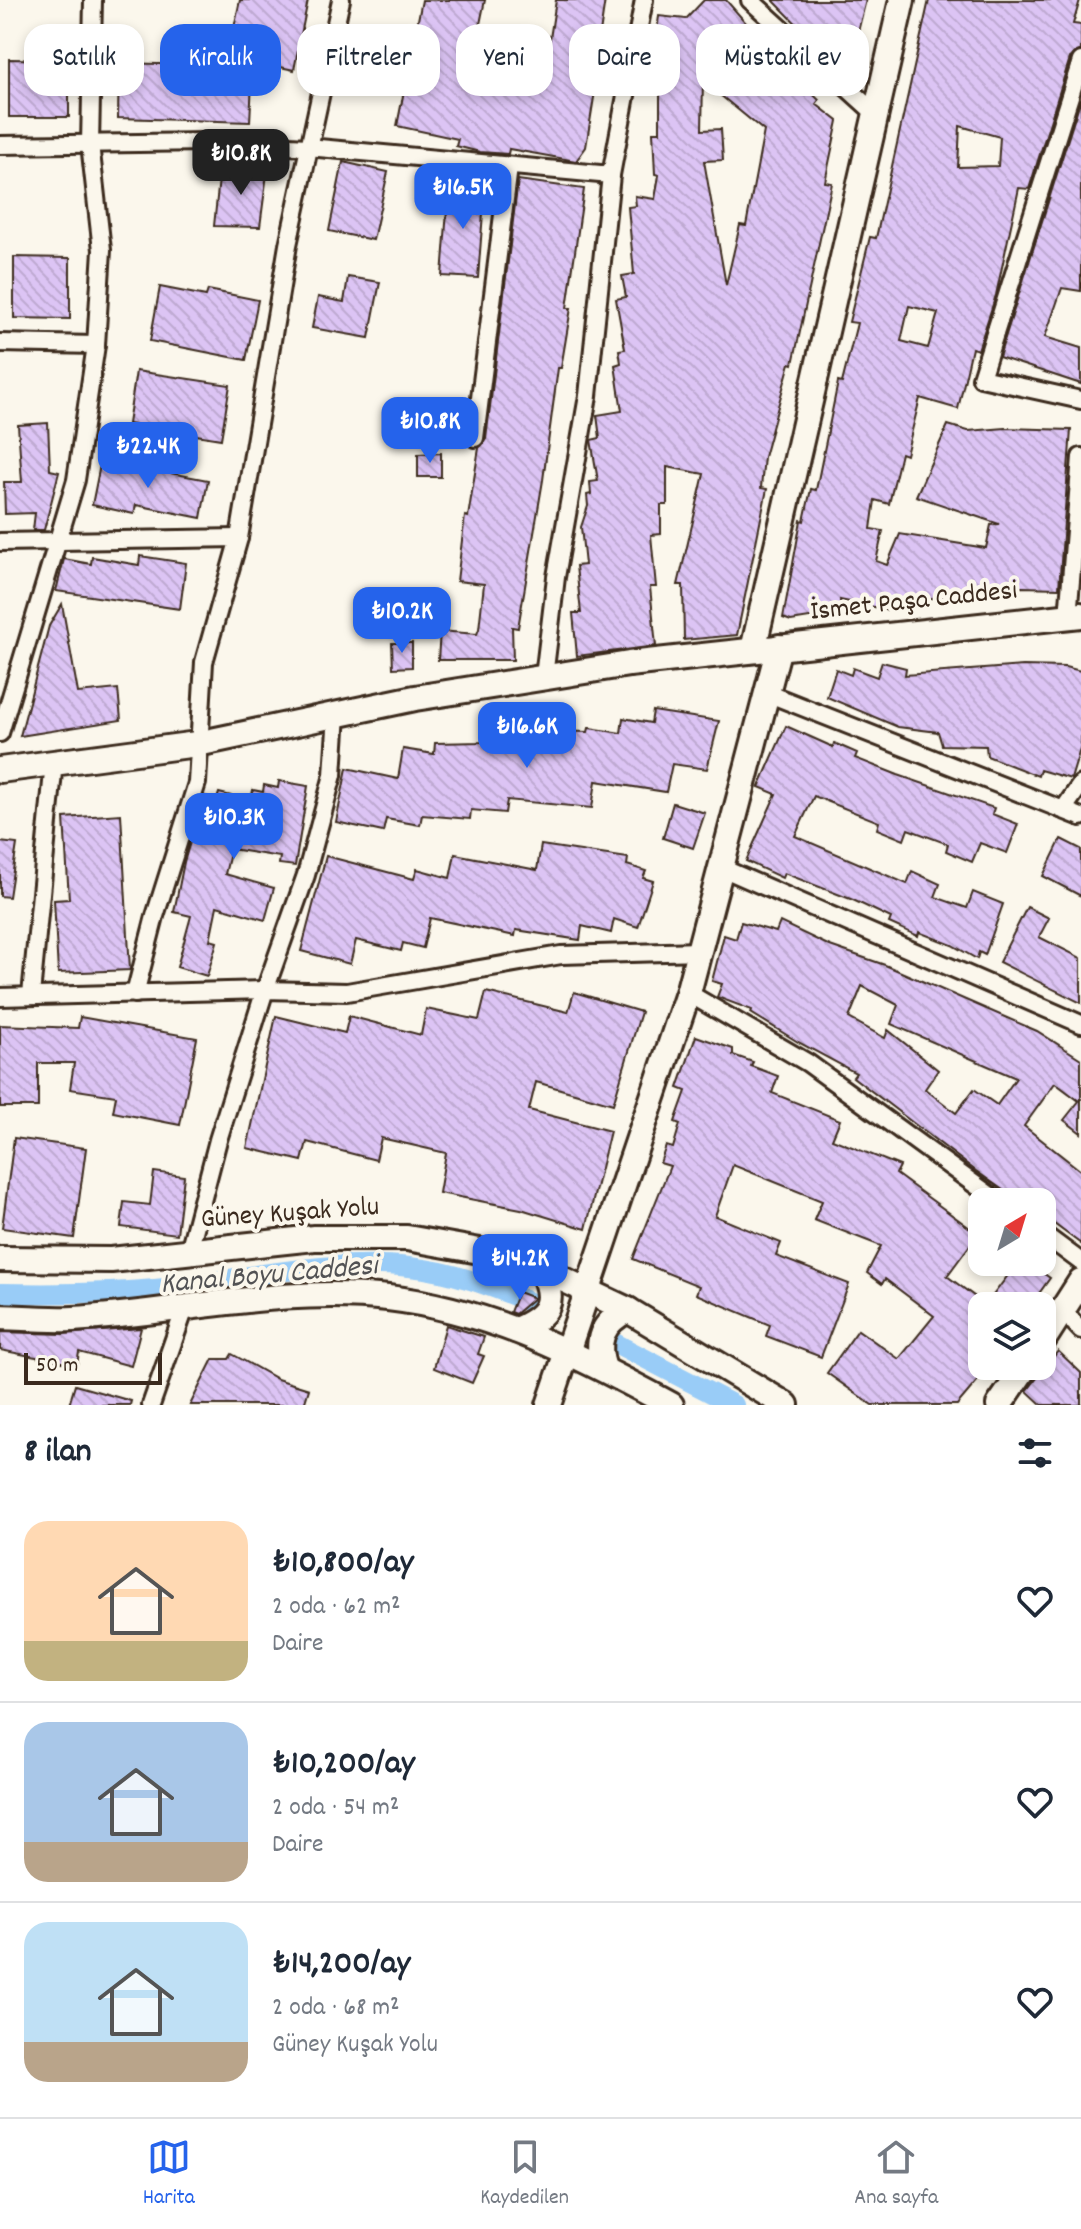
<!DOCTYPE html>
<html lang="tr">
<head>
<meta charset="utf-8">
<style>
  :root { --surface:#fff; --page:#f6f6f7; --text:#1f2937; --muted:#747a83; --line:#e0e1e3; --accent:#2563eb }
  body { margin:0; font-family:Dekko,sans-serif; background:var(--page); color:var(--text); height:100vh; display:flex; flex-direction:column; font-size:30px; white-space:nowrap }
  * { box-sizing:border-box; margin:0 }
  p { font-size:26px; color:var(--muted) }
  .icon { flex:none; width:44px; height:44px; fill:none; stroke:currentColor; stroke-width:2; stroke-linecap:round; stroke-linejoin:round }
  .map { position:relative; height:1405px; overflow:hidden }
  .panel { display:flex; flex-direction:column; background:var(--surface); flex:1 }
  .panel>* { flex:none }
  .hud { position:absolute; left:24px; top:24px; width:1034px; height:72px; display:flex; gap:16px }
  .needle { width:52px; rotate:38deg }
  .controls { position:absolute; left:968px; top:1188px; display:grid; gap:16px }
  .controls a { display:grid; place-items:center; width:88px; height:88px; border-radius:16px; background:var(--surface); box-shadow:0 4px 12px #0003; font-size:40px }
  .scale { position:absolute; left:24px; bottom:20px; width:138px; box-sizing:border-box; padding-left:8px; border:4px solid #3b2a1e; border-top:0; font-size:22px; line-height:28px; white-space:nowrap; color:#3b2a1e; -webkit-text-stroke:6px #fbf7ec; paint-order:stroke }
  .price { position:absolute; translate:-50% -68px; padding:0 18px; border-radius:16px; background:var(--accent); color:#fff; font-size:26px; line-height:52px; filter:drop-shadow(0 2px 4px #0008) }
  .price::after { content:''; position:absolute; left:50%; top:48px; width:24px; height:18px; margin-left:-12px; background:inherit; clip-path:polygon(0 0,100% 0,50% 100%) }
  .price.selected { background:#222; color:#fff }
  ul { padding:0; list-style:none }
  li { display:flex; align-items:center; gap:24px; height:200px; padding:0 24px }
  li+li { border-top:2px solid var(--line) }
  li span { display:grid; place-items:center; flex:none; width:224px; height:160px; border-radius:24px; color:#555 }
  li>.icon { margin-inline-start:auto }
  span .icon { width:96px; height:96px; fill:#fffc; stroke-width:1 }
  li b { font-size:34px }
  h2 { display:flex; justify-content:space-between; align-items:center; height:96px; padding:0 24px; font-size:34px }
  .tag { padding:0 28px; border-radius:24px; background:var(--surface); box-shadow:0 4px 12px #0003; font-size:28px; line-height:72px }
  .tag.selected { background:var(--accent); color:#fff }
  .tabs { display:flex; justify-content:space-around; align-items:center; height:112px; border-top:2px solid var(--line); background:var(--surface); font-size:22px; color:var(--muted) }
  .tabs a { display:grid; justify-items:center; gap:4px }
  .tabs .selected { color:var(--accent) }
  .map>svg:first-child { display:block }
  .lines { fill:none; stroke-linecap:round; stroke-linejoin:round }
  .canal { stroke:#99ccf7; stroke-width:20 }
  .building { fill:url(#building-back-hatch); stroke:#3b2a1e; stroke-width:2; fill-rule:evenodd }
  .street-casing { stroke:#3b2a1e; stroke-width:22 }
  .secondary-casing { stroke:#3b2a1e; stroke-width:30 }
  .street { stroke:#fbf7ec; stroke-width:16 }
  .secondary { stroke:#fbf7ec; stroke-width:24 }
  .labels { text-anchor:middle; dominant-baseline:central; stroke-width:8; stroke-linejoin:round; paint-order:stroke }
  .street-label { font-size:28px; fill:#3b2a1e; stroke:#fbf7ec }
  .water-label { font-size:30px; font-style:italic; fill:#525254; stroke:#fbf7ec }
</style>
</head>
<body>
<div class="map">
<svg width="1081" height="1405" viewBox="0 0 1081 1405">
  <defs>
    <pattern id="building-back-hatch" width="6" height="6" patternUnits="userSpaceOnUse" patternTransform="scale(2)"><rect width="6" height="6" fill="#dcc4f4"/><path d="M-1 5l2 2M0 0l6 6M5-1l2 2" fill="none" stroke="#bea9d1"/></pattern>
  </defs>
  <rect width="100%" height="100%" fill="#fbf7ec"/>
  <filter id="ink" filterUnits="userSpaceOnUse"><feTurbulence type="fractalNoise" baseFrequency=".0125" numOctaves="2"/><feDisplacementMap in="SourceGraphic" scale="16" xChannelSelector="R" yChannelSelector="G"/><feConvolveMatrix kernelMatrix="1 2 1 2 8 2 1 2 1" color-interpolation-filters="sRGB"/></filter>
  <g filter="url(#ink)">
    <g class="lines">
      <g class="canal">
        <path d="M0,1293C55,1294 110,1294 165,1288C240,1279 334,1258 409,1267C452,1271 493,1287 532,1303"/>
        <polyline points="617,1344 734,1405"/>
      </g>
    </g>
    <g class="building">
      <polygon points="240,0 308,0 294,70 253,61 250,122 118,118 119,63 198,65 198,54 241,56 247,30 234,28"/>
      <polygon points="422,0 485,0 475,48 541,60 543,44 549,45 556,0 605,0 597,53 601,54 586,147 576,161 509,149 508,154 480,152 456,146 458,139 397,126"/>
      <path d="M704,0H726L746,23L802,70L795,77L819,100L816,104L838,121L825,182L832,183L793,364L790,363L764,457L761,488L767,489L737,635L684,640L683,585H678L704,474L667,467V505H661V534L651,535L656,587H650L656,646L577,656L573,613H581L576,566L585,565L581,527L588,506L587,495L591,494L590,482L598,481L591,440L600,438L597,415L622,411L615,365L621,363L619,350L625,349L616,299L626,297L622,276L634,274L628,207L636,206L635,196L655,199L659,175L655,174L653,132H660V87L645,86L647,60H653L659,16L686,19ZM703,81L764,131L746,226L740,225L726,285L704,161L723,160L721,129L702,130Z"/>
      <polygon points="773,0 866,0 850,63 830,58"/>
      <path d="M929,0H1080L1073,24L1081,25V50L1070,58L1029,189L1019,188L996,295L978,350L972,348L958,409L920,398L906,455L901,453L889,504L875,500L871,529L883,531L876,561L887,565L900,534L986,548L991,525L999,524L916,496L948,425L968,431L1006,428L1071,430L1059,588L1022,587L925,599L910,596L909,603L891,600L889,610L840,600L841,613L791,621L783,618L801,520L804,521L811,489L816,490L838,382L842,383L857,323L849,322L870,237L876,238ZM960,126L1000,137L998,166L958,167ZM909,306L938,313L928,348L901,341Z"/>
      <polygon points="9,59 69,60 69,117 9,117"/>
      <polygon points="1081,98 1081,291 1062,288 1045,337 1081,348 1081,384 999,357"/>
      <polygon points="343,162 388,172 373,240 329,231"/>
      <polygon points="268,166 260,227 214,226 220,169"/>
      <polygon points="518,180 584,189 567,308 571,308 561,368 558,368 543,480 518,628 512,627 513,660 438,660 440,631 477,634 479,629 484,584 457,581 465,516 468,517 479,448 486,439"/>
      <polygon points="449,184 485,187 478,278 442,276"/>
      <polygon points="14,257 70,258 70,319 14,318"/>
      <polygon points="348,277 380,282 369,338 312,328 318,297 344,302"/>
      <polygon points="160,287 206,296 208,290 258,300 246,360 150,341"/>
      <polygon points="136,371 230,385 221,439 128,424"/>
      <polygon points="48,423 50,470 59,472 44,530 33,530 35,513 5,514 4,482 22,482 18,425"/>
      <polygon points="441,453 441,477 418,477 418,454"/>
      <polygon points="101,460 208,480 201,518 136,505 134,514 92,505"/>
      <polygon points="140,556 186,563 180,609 56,591 64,559 91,564 92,557 139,565"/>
      <polygon points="62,604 78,693 118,689 121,720 20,736 49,626"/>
      <polygon points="392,643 412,643 412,667 393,668"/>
      <polygon points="882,662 906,668 905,675 1023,666 1065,667 1081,671 1081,746 1071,779 1040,770 1038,776 987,756 986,746 942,745 938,732 898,727 827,697 836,669 851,675 853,668 877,677"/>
      <polygon points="653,711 719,721 707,769 672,764 666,792 596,781 592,808 507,800 505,813 471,810 470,819 422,815 420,825 386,819 383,832 336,822 347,768 398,779 403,749 434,754 435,743 482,742 482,736 519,739 522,719 552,724 551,731 588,732 589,728 621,733 623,718 651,723"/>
      <polygon points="786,726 833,747 834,743 857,753 855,758 898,775 994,808 992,814 1018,824 1007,853 980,843 972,862 946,851 948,844 908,829 904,840 877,829 879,822 814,796 795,836 907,884 912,871 940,884 935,897 967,908 973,892 1003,904 985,955 979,952 977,959 952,945 919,932 918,936 889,923 891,918 853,900 784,873 782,878 746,861 776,794 759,787"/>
      <polygon points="279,781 308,786 295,866 279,864 280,857 231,849 225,874 274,888 265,920 217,906 210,940 217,942 207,976 177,967 191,916 174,912 184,862 204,796 217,799 219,793 251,801 253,790 263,792 264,785 278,788"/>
      <polygon points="673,803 705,813 693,848 663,838"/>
      <polygon points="121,814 130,970 58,973 54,900 69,899 64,818"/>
      <polygon points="1061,839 1081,849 1081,896 1043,876"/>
      <polygon points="0,842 17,844 9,897 0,896"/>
      <polygon points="541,845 628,858 627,865 646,871 643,878 653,881 638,927 614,919 611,933 582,926 580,940 516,930 515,936 430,918 423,948 403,943 401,951 356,940 350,964 301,951 326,856 414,879 417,869 450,878 455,854 537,870"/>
      <polygon points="1027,907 1049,918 1039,937 1081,958 1081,1003 999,962"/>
      <path d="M741,922L776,932L780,922L830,946L885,965L1037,1031L1081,1059V1133L1064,1120L1079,1101L1055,1083L1024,1126L1081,1171V1244L1042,1215V1202H1020L976,1171L853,1077L856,1073L798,1042L751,1013L752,1010L717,997L722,984L712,981L724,935L736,939ZM862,986L898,1005L891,1024L1016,1078L997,1105L974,1089L956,1113L925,1089L938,1070L888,1030L885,1038L849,1018Z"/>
      <polygon points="486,992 568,1012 574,992 641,1012 613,1104 536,1082 529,1110 610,1131 586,1229 521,1209 439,1193 446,1153 381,1138 376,1160 307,1142 302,1161 247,1148 276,1016 345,1033 349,1016 421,1035 426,1009 479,1020"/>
      <polygon points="80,1017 197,1038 180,1125 113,1112 116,1096 70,1089 74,1063 38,1063 38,1107 0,1107 0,1025 78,1028"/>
      <polygon points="696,1036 733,1049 733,1055 753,1062 751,1066 778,1076 772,1093 840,1120 832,1139 900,1166 896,1174 978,1234 947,1276 982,1302 982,1366 990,1366 957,1405 872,1405 827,1373 858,1330 899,1359 934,1316 885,1279 882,1284 867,1273 881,1246 814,1220 822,1201 733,1165 715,1216 781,1243 776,1256 849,1284 821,1357 766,1336 770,1325 696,1294 699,1286 633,1259 670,1166 660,1163 666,1146 673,1148 680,1124 675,1122 686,1091 678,1088"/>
      <polygon points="14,1138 86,1148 74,1238 2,1228"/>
      <polygon points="154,1172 184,1176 177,1234 121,1227 124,1202 150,1205"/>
      <polygon points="1018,1262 1027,1262 1050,1278 1030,1306 985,1306"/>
      <polygon points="518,1292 534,1298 515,1314 510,1312"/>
      <polygon points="446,1325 484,1337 478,1354 484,1356 472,1383 434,1368"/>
      <polygon points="141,1328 131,1366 79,1352 77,1365 0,1350 0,1332 64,1334"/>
      <polygon points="1058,1351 1081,1373 1081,1405 1042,1405 1027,1391"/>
      <polygon points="232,1354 277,1379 309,1389 304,1405 190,1405 213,1359 229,1359"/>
      <polygon points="75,1385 131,1401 130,1405 69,1405"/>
    </g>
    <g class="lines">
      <g class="street-casing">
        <g id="street">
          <polyline points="750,0 876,114"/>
          <polyline points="1081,61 981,378 1081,400"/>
          <polyline points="0,145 207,142 308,147 611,175"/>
          <polyline points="0,343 96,345"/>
          <polyline points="475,438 509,167"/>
          <polyline points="0,542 239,538"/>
          <polyline points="1068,617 1081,457"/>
          <polyline points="544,677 556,577 588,396 611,175 644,0"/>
          <polyline points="767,693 1081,817"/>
          <polyline points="0,733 76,480 96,345 102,250 90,144 93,0"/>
          <polyline points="1063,810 1081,784"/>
          <polyline points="722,868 1081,1024"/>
          <polyline points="688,993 808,1063 999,1202"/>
          <polyline points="135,994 155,916 197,783 204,662 239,538 288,245 341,0"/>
          <polyline points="31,995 54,762"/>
          <polyline points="0,997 265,990 347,992 561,955 700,951"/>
          <polyline points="1042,1233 1081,1262"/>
          <polyline points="189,1251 218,1140 263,996 306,875 333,775 337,714"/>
          <polyline points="1063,1311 1081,1330"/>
          <polyline points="151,1405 185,1308"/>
        </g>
      </g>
      <g class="secondary-casing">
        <g id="secondary">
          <polyline points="753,650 902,0"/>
          <polyline points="0,770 197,744 415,698 629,664 1081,615"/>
          <polyline points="0,1259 111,1260 314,1238 407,1238 491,1253 541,1269 628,1310 786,1405"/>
          <path d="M0,1317C24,1318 49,1320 73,1319C177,1313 283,1286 388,1298C491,1310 581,1356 671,1405"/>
          <path d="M516,1330C549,1316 557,1302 541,1269"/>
          <polyline points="1042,1342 1081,1281"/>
          <path d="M604,1369C595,1341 601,1323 628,1310"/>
          <polyline points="549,1405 688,993 779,647"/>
          <polyline points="999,1405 1026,1366"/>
        </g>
      </g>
      <use href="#street" class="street"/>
      <use href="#secondary" class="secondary"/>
    </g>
  </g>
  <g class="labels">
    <g class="street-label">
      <text transform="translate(914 603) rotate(-6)">İsmet Paşa Caddesi</text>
      <text transform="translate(290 1215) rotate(-4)">Güney Kuşak Yolu</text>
    </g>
    <g class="water-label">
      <text transform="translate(269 1277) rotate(-5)">Kanal Boyu Caddesi</text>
    </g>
  </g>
</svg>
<div class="controls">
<a><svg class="needle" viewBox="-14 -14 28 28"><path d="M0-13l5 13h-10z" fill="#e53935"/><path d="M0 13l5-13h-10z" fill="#747a83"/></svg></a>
<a><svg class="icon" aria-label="layers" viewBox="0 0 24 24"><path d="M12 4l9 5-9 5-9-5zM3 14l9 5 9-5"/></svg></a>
</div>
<div class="scale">50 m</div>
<b class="price selected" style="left:241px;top:197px">₺10.8K</b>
<b class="price" style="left:463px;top:231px">₺16.5K</b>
<b class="price" style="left:430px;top:465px">₺10.8K</b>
<b class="price" style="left:148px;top:490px">₺22.4K</b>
<b class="price" style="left:402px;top:655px">₺10.2K</b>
<b class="price" style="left:527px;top:770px">₺16.6K</b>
<b class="price" style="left:234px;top:861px">₺10.3K</b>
<b class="price" style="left:520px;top:1302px">₺14.2K</b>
<div class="hud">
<a class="tag">Satılık</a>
<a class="tag selected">Kiralık</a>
<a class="tag">Filtreler</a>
<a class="tag">Yeni</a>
<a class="tag">Daire</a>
<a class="tag">Müstakil ev</a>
</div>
</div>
<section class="panel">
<h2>8 ilan<svg class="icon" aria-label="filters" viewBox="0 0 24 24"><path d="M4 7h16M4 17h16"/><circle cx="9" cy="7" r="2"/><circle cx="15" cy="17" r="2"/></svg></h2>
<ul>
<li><span style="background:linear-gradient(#ffd9b3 75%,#c2b280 0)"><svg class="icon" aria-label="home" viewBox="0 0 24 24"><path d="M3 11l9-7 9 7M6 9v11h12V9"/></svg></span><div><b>₺10,800/ay</b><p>2 oda · 62 m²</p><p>Daire</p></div><svg class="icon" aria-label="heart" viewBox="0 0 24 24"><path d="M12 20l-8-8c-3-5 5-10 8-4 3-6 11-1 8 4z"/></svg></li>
<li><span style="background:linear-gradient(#a9c7e8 75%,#b9a48a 0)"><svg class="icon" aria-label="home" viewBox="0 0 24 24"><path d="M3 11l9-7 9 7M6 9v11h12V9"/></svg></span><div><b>₺10,200/ay</b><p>2 oda · 54 m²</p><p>Daire</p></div><svg class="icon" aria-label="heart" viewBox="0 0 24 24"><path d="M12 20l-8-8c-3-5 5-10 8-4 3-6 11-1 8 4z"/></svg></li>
<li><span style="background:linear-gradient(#bfe0f5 75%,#b9a48a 0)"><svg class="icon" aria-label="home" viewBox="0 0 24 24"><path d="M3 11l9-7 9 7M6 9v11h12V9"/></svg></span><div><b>₺14,200/ay</b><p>2 oda · 68 m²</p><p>Güney Kuşak Yolu</p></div><svg class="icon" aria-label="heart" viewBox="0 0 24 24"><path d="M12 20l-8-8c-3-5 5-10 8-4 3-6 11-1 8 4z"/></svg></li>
</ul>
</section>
<nav class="tabs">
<a class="selected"><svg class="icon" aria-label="map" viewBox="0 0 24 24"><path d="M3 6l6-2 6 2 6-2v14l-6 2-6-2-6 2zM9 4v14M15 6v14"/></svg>Harita</a>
<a><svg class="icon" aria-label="saved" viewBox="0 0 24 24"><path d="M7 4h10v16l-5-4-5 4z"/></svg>Kaydedilen</a>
<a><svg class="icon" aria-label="home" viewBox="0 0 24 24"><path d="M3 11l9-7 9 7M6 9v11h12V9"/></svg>Ana sayfa</a>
</nav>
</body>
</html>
